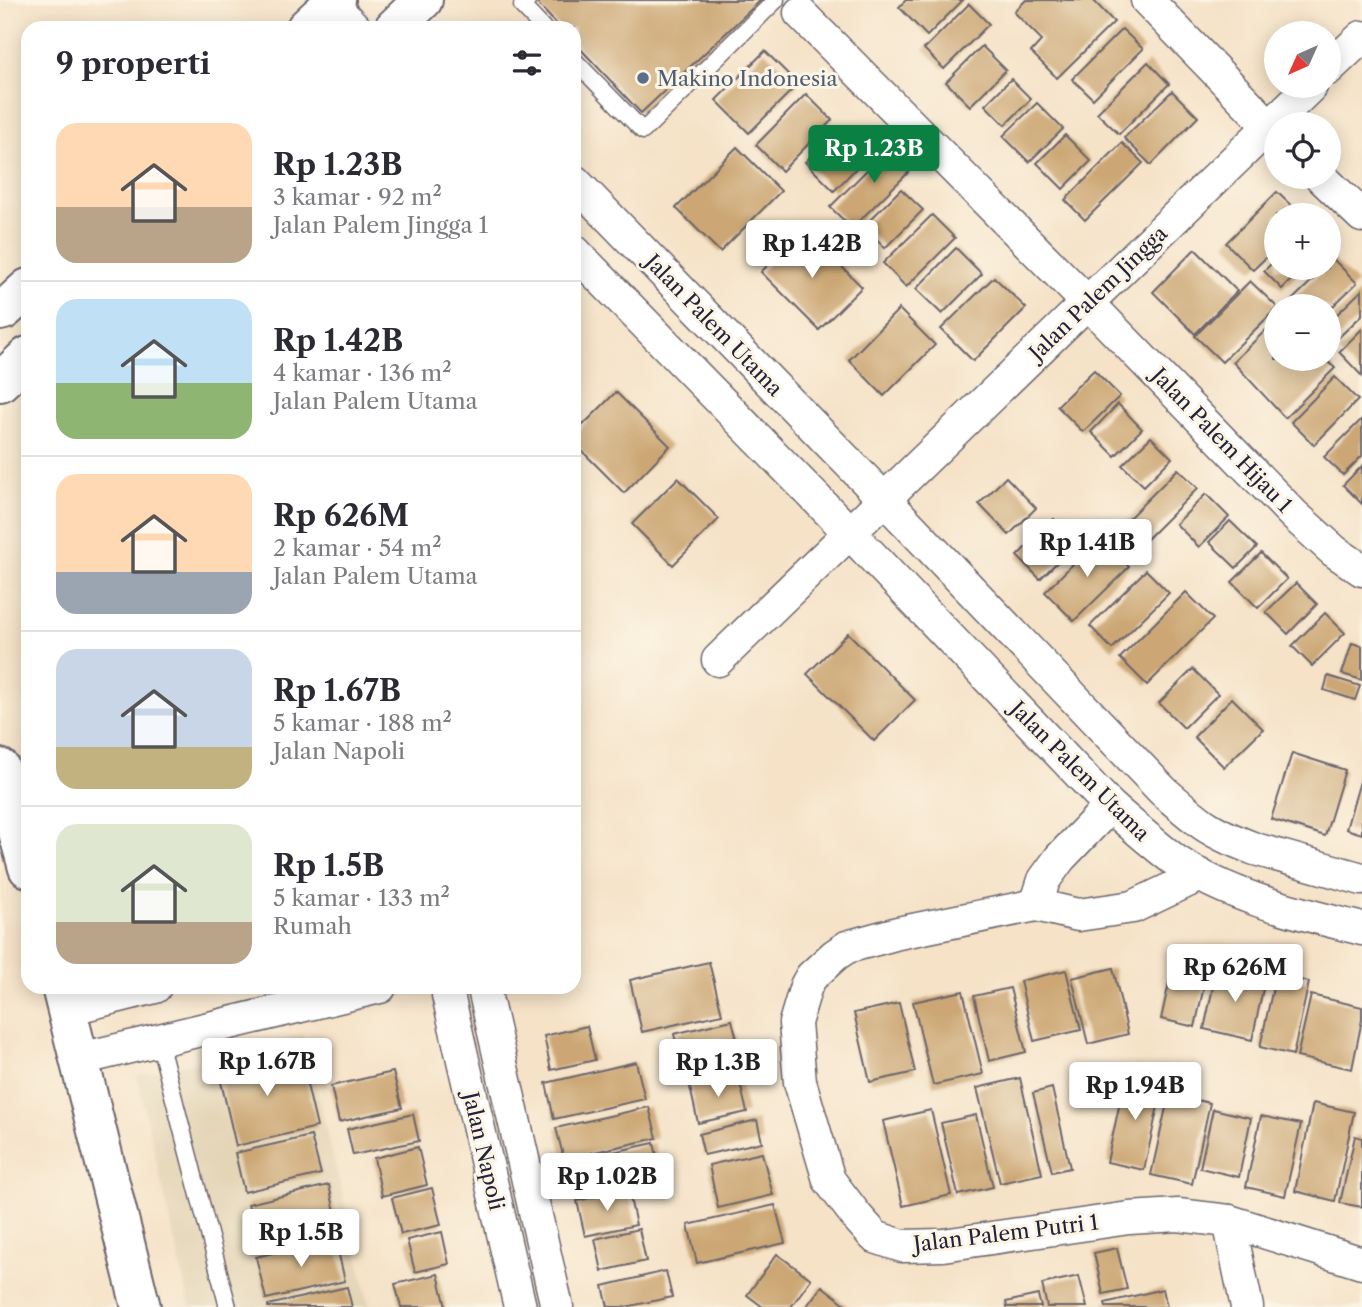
<!DOCTYPE html>
<html lang="id">
<head>
<meta charset="utf-8">
<style>
  :root { --surface:#fff; --page:#f2f2f3; --text:#2b2b33; --muted:#7c7c81; --line:#e1e1e2; --accent:#0b8043 }
  body { margin:0; font-family:"Libre Caslon Text",serif; background:var(--page); color:var(--text); height:100vh; display:flex; flex-direction:column; font-size:26px; white-space:nowrap }
  * { box-sizing:border-box; margin:0 }
  p { font-size:23px; color:var(--muted) }
  .icon { flex:none; width:38px; height:38px; fill:none; stroke:currentColor; stroke-width:2; stroke-linecap:round; stroke-linejoin:round }
  .map { position:relative; flex:1; overflow:hidden }
  .panel { position:absolute; left:21px; top:21px; width:560px; height:973px; display:flex; flex-direction:column; background:var(--surface); border-radius:21px; box-shadow:0 4px 18px #0003 }
  .panel>* { flex:none }
  .needle { width:46px; rotate:225deg }
  .fabs { position:absolute; left:1264px; top:21px; display:grid; gap:14px }
  .fabs a { display:grid; place-items:center; width:77px; height:77px; border-radius:50%; background:var(--surface); box-shadow:0 4px 18px #0003; font-size:35px }
  .price { position:absolute; translate:-50% -60px; padding:0 16px; border-radius:7px; background:#fff; color:#222; font-size:23px; line-height:46px; filter:drop-shadow(0 2px 4px #0008) }
  .price::after { content:''; position:absolute; left:50%; top:42px; width:21px; height:16px; margin-left:-10px; background:inherit; clip-path:polygon(0 0,100% 0,50% 100%) }
  .price.on { background:var(--accent); color:#fff }
  ul { padding:0; list-style:none }
  li { display:flex; align-items:center; gap:21px; height:175px; padding:0 35px }
  li+li { border-top:2px solid var(--line) }
  li span { display:grid; place-items:center; flex:none; width:196px; height:140px; border-radius:21px; color:#555 }
  li>.icon { margin-inline-start:auto }
  span .icon { width:84px; height:84px; fill:#fffc; stroke-width:1 }
  li b { font-size:30px }
  h2 { display:flex; justify-content:space-between; align-items:center; height:84px; padding:0 35px; font-size:30px }
  .map>svg:first-child { display:block }
  .built { fill:#e4d5b7 }
  .building { fill:#cca774 }
  .lines { fill:none; stroke-linecap:round; stroke-linejoin:round }
  .service-casing { stroke:#6c656c; stroke-width:19 }
  .minor-casing { stroke:#6c656c; stroke-width:35 }
  .tertiary-casing { stroke:#6c656c; stroke-width:42 }
  .service { stroke:#fff; stroke-width:16 }
  .minor { stroke:#fff; stroke-width:32 }
  .tertiary { stroke:#fff; stroke-width:38 }
  .service-dot { fill:#5c6f8a; stroke:#fcf5e5; stroke-width:2.5 }
  .labels { text-anchor:middle; dominant-baseline:central; stroke-width:6; stroke-linejoin:round; paint-order:stroke }
  .service-label { font-size:21px; fill:#4e5e75; stroke:#fcf5e5; text-anchor:start }
  .street-label { font-size:21px; fill:#22223b; stroke:#fcf5e5 }
</style>
</head>
<body>
<div class="map">
<svg width="1362" height="1307" viewBox="0 0 1362 1307">
  <rect width="100%" height="100%" fill="#fcf5e5"/>
  <filter id="ink" filterUnits="userSpaceOnUse"><feTurbulence type="fractalNoise" baseFrequency=".0143" numOctaves="2"/><feDisplacementMap in="SourceGraphic" scale="14" xChannelSelector="R" yChannelSelector="G"/><feConvolveMatrix kernelMatrix="1 2 1 2 8 2 1 2 1" color-interpolation-filters="sRGB"/></filter>
  <filter id="wash" filterUnits="userSpaceOnUse"><feTurbulence type="fractalNoise" baseFrequency=".00686" numOctaves="4" result="noise"/><feDisplacementMap in="SourceGraphic" scale="28" xChannelSelector="R" yChannelSelector="G"/><feGaussianBlur stdDeviation="1.57" result="paint"/><feColorMatrix in="noise" values="0 0 0 0 0 0 0 0 0 0 0 0 0 0 0 0 0 1.4 0 .05"/><feComposite in="paint" operator="in"/></filter>
  <g filter="url(#wash)">
    <rect width="100%" height="100%" fill="#f5e2c7"/>
    <polygon class="built" points="303,1035 370,1307 190,1307 137,1076"/>
    <g id="blocks">
      <g class="building">
        <polygon points="538,0 761,0 641,113 574,42 574,28 560,28 536,2"/>
        <polygon points="906,0 963,0 927,36 899,7"/>
        <polygon points="1026,0 1093,0 1114,22 1057,78 1031,52 1042,40 1014,12"/>
        <polygon points="969,4 989,24 944,69 924,49"/>
        <polygon points="1122,29 1143,49 1093,99 1072,79"/>
        <polygon points="982,46 1006,70 970,106 946,82"/>
        <polygon points="765,51 798,84 749,133 716,100"/>
        <polygon points="1148,62 1169,84 1119,134 1097,113"/>
        <polygon points="1011,79 1031,99 1005,125 985,105"/>
        <polygon points="1172,91 1198,117 1151,165 1124,138"/>
        <polygon points="806,94 832,120 782,171 756,145"/>
        <polygon points="1037,103 1063,129 1029,162 1003,136"/>
        <polygon points="839,129 867,157 834,191 805,162"/>
        <polygon points="1065,135 1091,161 1063,189 1037,163"/>
        <polygon points="895,142 917,164 852,228 830,207"/>
        <polygon points="1122,143 1143,163 1085,220 1065,200"/>
        <polygon points="737,147 781,191 720,252 676,208"/>
        <polygon points="901,189 923,210 885,248 864,226"/>
        <polygon points="1277,192 1301,215 1276,215 1276,248 1253,270 1226,243"/>
        <polygon points="932,215 955,238 906,287 883,263"/>
        <polygon points="804,229 862,287 819,330 761,272"/>
        <polygon points="956,248 982,274 942,314 916,289"/>
        <polygon points="1195,249 1237,291 1195,334 1153,292"/>
        <polygon points="1276,259 1276,268 1303,268 1282,289 1264,271"/>
        <polygon points="1333,259 1357,283 1328,311 1328,306 1294,306 1290,302 1325,268 1328,268 1328,264"/>
        <polygon points="994,277 1026,308 973,361 941,329"/>
        <polygon points="1250,281 1276,306 1276,309 1222,362 1195,336"/>
        <polygon points="1362,290 1362,315 1335,341 1328,334 1328,323"/>
        <polygon points="899,309 935,345 884,396 849,360"/>
        <polygon points="1272,324 1276,328 1276,359 1325,359 1335,368 1285,418 1233,362"/>
        <polygon points="1362,329 1362,376 1339,352"/>
        <polygon points="1094,370 1120,396 1083,432 1057,406"/>
        <polygon points="1335,377 1358,400 1314,445 1291,422"/>
        <polygon points="616,392 670,446 624,493 574,443 574,434"/>
        <polygon points="1118,404 1142,429 1115,456 1091,432"/>
        <polygon points="1362,419 1362,456 1343,475 1324,457"/>
        <polygon points="1151,437 1172,458 1144,486 1122,465"/>
        <polygon points="1362,466 1362,504 1343,485"/>
        <polygon points="1178,469 1198,488 1146,540 1126,521"/>
        <polygon points="1006,477 1036,508 1009,535 979,504"/>
        <polygon points="678,478 719,519 673,565 632,524"/>
        <polygon points="1206,494 1229,517 1199,547 1176,524"/>
        <polygon points="1054,519 1078,542 1040,579 1017,556"/>
        <polygon points="1230,521 1257,547 1236,568 1209,542"/>
        <polygon points="1100,537 1129,567 1074,621 1045,592"/>
        <polygon points="1261,553 1287,579 1258,608 1232,582"/>
        <polygon points="1146,570 1169,593 1112,649 1090,626"/>
        <polygon points="1296,583 1317,604 1288,634 1266,612"/>
        <polygon points="1186,592 1213,619 1147,685 1120,658"/>
        <polygon points="1325,613 1345,633 1312,666 1292,646"/>
        <polygon points="848,633 915,700 874,741 807,674"/>
        <polygon points="1352,643 1362,646 1362,680 1342,674"/>
        <polygon points="1193,669 1218,694 1184,728 1159,703"/>
        <polygon points="1328,676 1360,686 1355,700 1324,690"/>
        <polygon points="1232,698 1263,729 1224,767 1194,737"/>
        <polygon points="1292,753 1345,770 1325,836 1271,819"/>
        <polygon points="1361,778 1362,778 1362,834 1346,829"/>
        <polygon points="1176,951 1210,959 1195,1027 1161,1019"/>
        <polygon points="709,962 722,1014 642,1032 630,980"/>
        <polygon points="1113,968 1128,1034 1088,1044 1072,978"/>
        <polygon points="1217,969 1265,980 1252,1040 1204,1029"/>
        <polygon points="1066,970 1081,1030 1034,1041 1020,981"/>
        <polygon points="1276,974 1309,982 1293,1055 1260,1047"/>
        <polygon points="1010,988 1026,1052 989,1061 974,996"/>
        <polygon points="963,991 983,1074 933,1085 913,1002"/>
        <polygon points="1311,995 1362,1007 1362,1020 1352,1069 1297,1057"/>
        <polygon points="899,1003 915,1072 870,1082 854,1013"/>
        <polygon points="732,1020 744,1066 685,1080 674,1034"/>
        <polygon points="587,1026 595,1060 551,1070 544,1036"/>
        <polygon points="299,1051 317,1127 236,1146 218,1069"/>
        <polygon points="636,1062 645,1099 554,1119 546,1083"/>
        <polygon points="393,1072 402,1108 339,1122 331,1086"/>
        <polygon points="1126,1074 1163,1083 1144,1170 1107,1162"/>
        <polygon points="738,1075 747,1112 698,1123 690,1087"/>
        <polygon points="1020,1078 1042,1174 1000,1183 977,1088"/>
        <polygon points="1052,1088 1070,1168 1052,1172 1033,1093"/>
        <polygon points="1169,1094 1210,1103 1192,1184 1151,1175"/>
        <polygon points="1313,1103 1354,1112 1335,1201 1295,1191"/>
        <polygon points="649,1107 657,1138 564,1159 556,1128"/>
        <polygon points="1213,1109 1251,1118 1239,1177 1200,1168"/>
        <polygon points="931,1110 951,1195 903,1206 883,1121"/>
        <polygon points="413,1114 419,1141 353,1155 347,1129"/>
        <polygon points="976,1115 993,1187 958,1195 941,1123"/>
        <polygon points="1261,1116 1301,1124 1285,1196 1246,1187"/>
        <polygon points="757,1120 762,1142 704,1155 699,1134"/>
        <polygon points="311,1136 321,1174 244,1192 235,1153"/>
        <polygon points="1355,1136 1362,1138 1362,1207 1340,1203"/>
        <polygon points="654,1143 661,1173 580,1191 573,1161"/>
        <polygon points="418,1147 427,1185 382,1196 374,1158"/>
        <polygon points="762,1153 773,1195 718,1208 709,1165"/>
        <polygon points="329,1185 339,1230 258,1248 248,1204"/>
        <polygon points="432,1188 441,1225 401,1234 392,1198"/>
        <polygon points="628,1189 636,1225 585,1236 577,1201"/>
        <polygon points="775,1205 785,1243 697,1263 688,1225"/>
        <polygon points="639,1229 646,1261 602,1271 595,1239"/>
        <polygon points="442,1232 449,1264 415,1272 407,1240"/>
        <polygon points="335,1238 345,1281 266,1299 256,1257"/>
        <polygon points="1117,1248 1127,1289 1103,1294 1094,1253"/>
        <polygon points="777,1254 811,1279 791,1307 763,1307 747,1295"/>
        <polygon points="666,1271 672,1297 626,1307 608,1307 603,1286"/>
        <polygon points="438,1274 446,1307 401,1307 395,1284"/>
        <polygon points="1079,1276 1087,1307 1047,1307 1042,1284"/>
        <polygon points="822,1286 849,1307 806,1307"/>
        <polygon points="347,1287 352,1307 268,1307 268,1305"/>
        <polygon points="1163,1289 1167,1307 1106,1307 1105,1303"/>
        <polygon points="1038,1295 1041,1307 1007,1307 1006,1302"/>
      </g>
    </g>
  </g>
  <g filter="url(#ink)">
    <use href="#blocks" fill-opacity="0" stroke="#6c656c" stroke-width="2"/>
    <g class="lines">
      <g class="service-casing">
        <g id="service">
          <polyline points="528,0 522,6 543,28"/>
          <polyline points="574,60 643,131 776,0"/>
          <polyline points="159,1041 228,1307"/>
        </g>
      </g>
      <g class="minor-casing">
        <g id="minor">
          <polyline points="1147,0 1276,133"/>
          <polyline points="332,4 355,28"/>
          <polyline points="800,13 1088,303 1294,515 1334,551 1362,570"/>
          <polyline points="1328,69 1362,37"/>
          <polyline points="1321,177 1362,216"/>
          <path d="M574,181L884,499L1163,791C1176,802 1189,814 1203,824C1219,835 1237,842 1255,849L1362,879"/>
          <path d="M574,251L850,533L1110,806C1132,825 1153,844 1176,861C1231,898 1299,913 1362,929"/>
          <polyline points="718,660 1311,86"/>
          <polyline points="1200,875 1133,907 1078,915 1036,905 898,933 847,947 835,955 811,977 806,986 795,1023 800,1082 829,1180 858,1218 875,1237 902,1246 943,1245 1129,1218 1178,1215 1229,1221 1362,1263"/>
          <polyline points="1036,905 1044,880 1060,858 1110,806"/>
          <polyline points="484,989 557,1307"/>
          <polyline points="448,995 520,1307"/>
          <polyline points="68,1009 155,987"/>
          <polyline points="80,1059 380,987"/>
          <polyline points="1229,1221 1247,1307"/>
        </g>
      </g>
      <g class="tertiary-casing">
        <g id="tertiary">
          <polyline points="306,28 336,0"/>
          <polyline points="394,28 423,0"/>
          <polyline points="0,311 4,310 28,288"/>
          <polyline points="0,382 28,356"/>
          <polyline points="0,768 28,868"/>
          <polyline points="61,987 141,1307"/>
        </g>
      </g>
      <use href="#service" class="service"/>
      <use href="#minor" class="minor"/>
      <use href="#tertiary" class="tertiary"/>
    </g>
  </g>
  <circle class="service-dot" cx="643" cy="78" r="7"/>
  <g class="labels">
    <g class="service-label">
      <text x="657" y="78">Makino Indonesia</text>
    </g>
    <g class="street-label">
      <text transform="translate(1098 293) rotate(-44)">Jalan Palem Jingga</text>
      <text transform="translate(714 325) rotate(46)">Jalan Palem Utama</text>
      <text transform="translate(1222 440) rotate(46)">Jalan Palem Hijau 1</text>
      <text transform="translate(1080 771) rotate(45)">Jalan Palem Utama</text>
      <text transform="translate(484 1151) rotate(77)">Jalan Napoli</text>
      <text transform="translate(1006 1233) rotate(-7)">Jalan Palem Putri 1</text>
    </g>
  </g>
</svg>
<div class="fabs">
<a><svg class="needle" viewBox="-14 -14 28 28"><path d="M0-13l5 13h-10z" fill="#e53935"/><path d="M0 13l5-13h-10z" fill="#7c7c81"/></svg></a>
<a><svg class="icon" aria-label="locate" viewBox="0 0 24 24"><circle cx="12" cy="12" r="6"/><path d="M12 2v4M12 18v4M2 12h4M18 12h4"/></svg></a>
<a>+</a>
<a>−</a>
</div>
<b class="price on" style="left:874px;top:185px">Rp 1.23B</b>
<b class="price" style="left:812px;top:280px">Rp 1.42B</b>
<b class="price" style="left:1087px;top:579px">Rp 1.41B</b>
<b class="price" style="left:1235px;top:1004px">Rp 626M</b>
<b class="price" style="left:267px;top:1098px">Rp 1.67B</b>
<b class="price" style="left:718px;top:1099px">Rp 1.3B</b>
<b class="price" style="left:1135px;top:1122px">Rp 1.94B</b>
<b class="price" style="left:607px;top:1213px">Rp 1.02B</b>
<b class="price" style="left:301px;top:1269px">Rp 1.5B</b>
<section class="panel">
<h2>9 properti<svg class="icon" aria-label="filters" viewBox="0 0 24 24"><path d="M4 7h16M4 17h16"/><circle cx="9" cy="7" r="2"/><circle cx="15" cy="17" r="2"/></svg></h2>
<ul>
<li><span style="background:linear-gradient(#ffd9b3 60%,#b9a48a 0)"><svg class="icon" aria-label="home" viewBox="0 0 24 24"><path d="M3 11l9-7 9 7M6 9v11h12V9"/></svg></span><div><b>Rp 1.23B</b><p>3 kamar · 92 m²</p><p>Jalan Palem Jingga 1</p></div></li>
<li><span style="background:linear-gradient(#bfe0f5 60%,#8fb573 0)"><svg class="icon" aria-label="home" viewBox="0 0 24 24"><path d="M3 11l9-7 9 7M6 9v11h12V9"/></svg></span><div><b>Rp 1.42B</b><p>4 kamar · 136 m²</p><p>Jalan Palem Utama</p></div></li>
<li><span style="background:linear-gradient(#ffd9b3 70%,#9aa5b1 0)"><svg class="icon" aria-label="home" viewBox="0 0 24 24"><path d="M3 11l9-7 9 7M6 9v11h12V9"/></svg></span><div><b>Rp 626M</b><p>2 kamar · 54 m²</p><p>Jalan Palem Utama</p></div></li>
<li><span style="background:linear-gradient(#c9d6e8 70%,#c2b280 0)"><svg class="icon" aria-label="home" viewBox="0 0 24 24"><path d="M3 11l9-7 9 7M6 9v11h12V9"/></svg></span><div><b>Rp 1.67B</b><p>5 kamar · 188 m²</p><p>Jalan Napoli</p></div></li>
<li><span style="background:linear-gradient(#dfe7d0 70%,#b9a48a 0)"><svg class="icon" aria-label="home" viewBox="0 0 24 24"><path d="M3 11l9-7 9 7M6 9v11h12V9"/></svg></span><div><b>Rp 1.5B</b><p>5 kamar · 133 m²</p><p>Rumah</p></div></li>
</ul>
</section>
</div>
</body>
</html>
